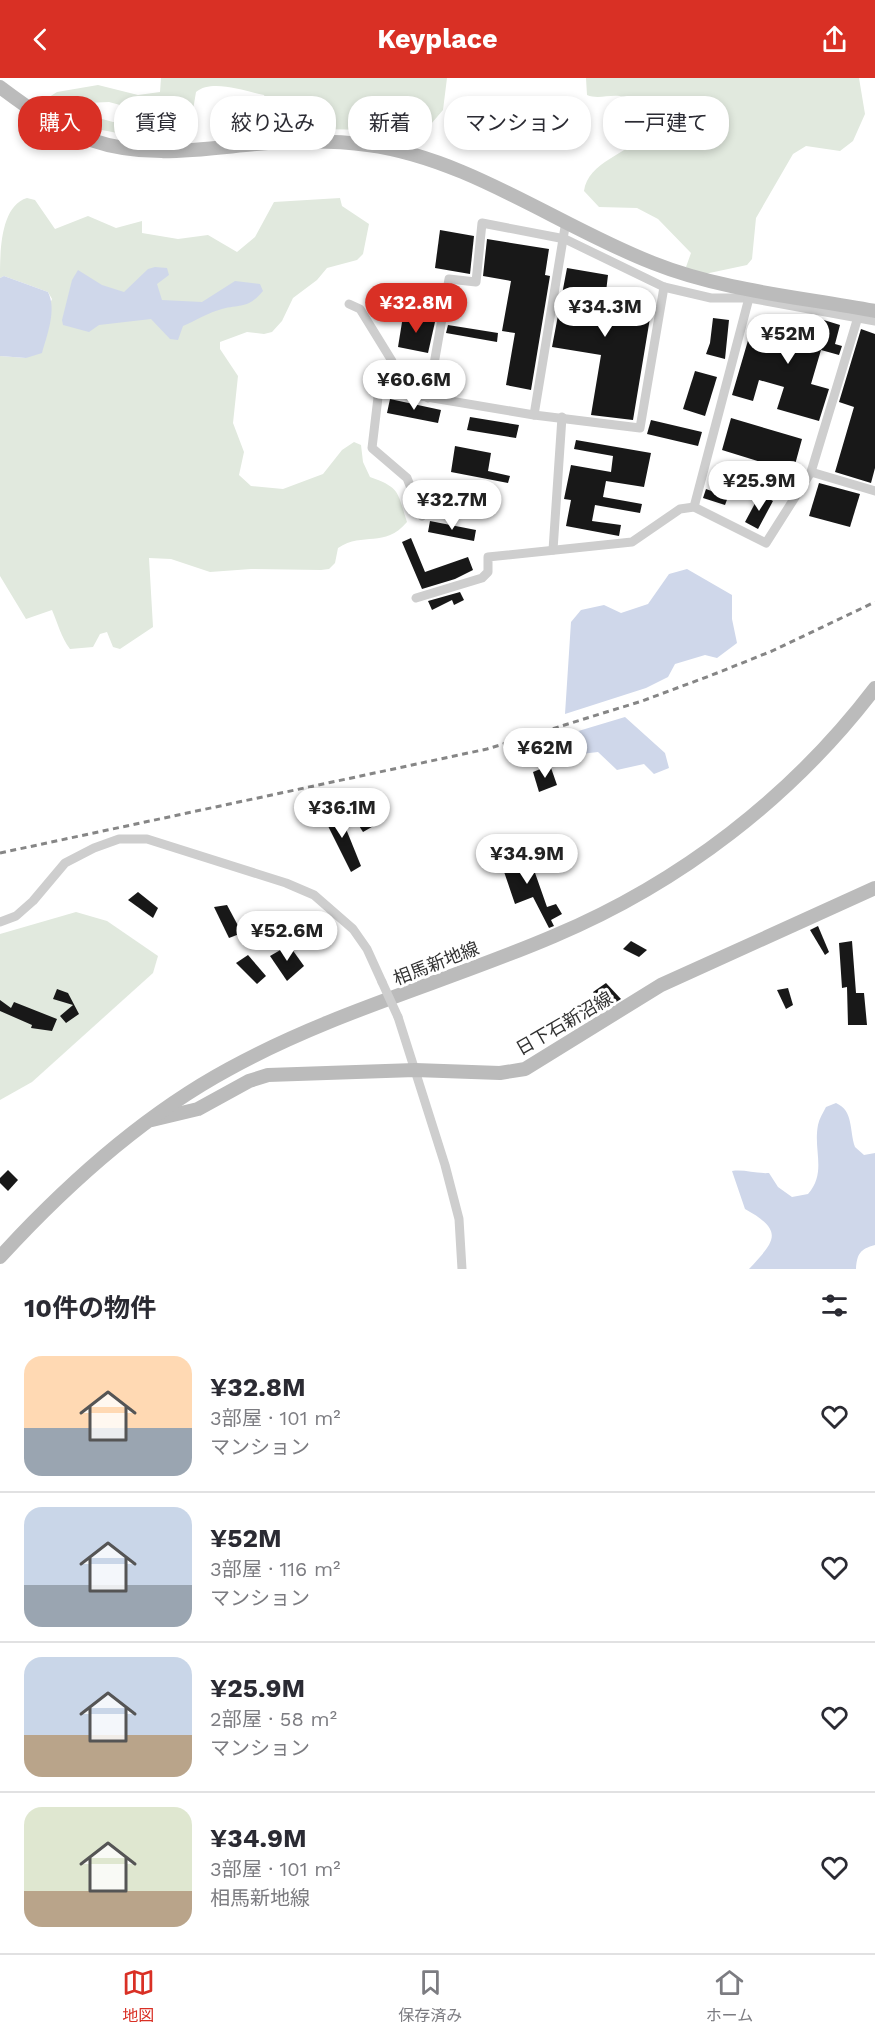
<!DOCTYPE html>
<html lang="ja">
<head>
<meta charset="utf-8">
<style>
  :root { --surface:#fff; --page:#f7f7f7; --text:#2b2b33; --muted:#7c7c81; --line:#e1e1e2; --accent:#d93025 }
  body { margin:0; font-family:"Work Sans","Noto Sans JP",sans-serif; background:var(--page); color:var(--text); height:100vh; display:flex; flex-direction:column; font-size:22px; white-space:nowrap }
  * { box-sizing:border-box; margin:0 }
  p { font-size:20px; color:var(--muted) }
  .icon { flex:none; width:33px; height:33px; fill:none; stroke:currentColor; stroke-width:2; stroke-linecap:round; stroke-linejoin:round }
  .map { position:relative; height:1191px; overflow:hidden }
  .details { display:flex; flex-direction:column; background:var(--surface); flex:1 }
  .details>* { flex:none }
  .hud { position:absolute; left:18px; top:18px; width:840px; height:54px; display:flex; gap:12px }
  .price { position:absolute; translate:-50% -51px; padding:0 14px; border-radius:21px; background:#fff; color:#222; font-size:20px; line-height:39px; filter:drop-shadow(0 2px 3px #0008) }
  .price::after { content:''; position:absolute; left:50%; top:36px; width:18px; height:14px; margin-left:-9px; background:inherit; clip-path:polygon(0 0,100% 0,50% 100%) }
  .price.selected { background:var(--accent); color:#fff }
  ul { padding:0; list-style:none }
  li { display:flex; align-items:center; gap:18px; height:150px; padding:0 24px }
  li+li { border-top:2px solid var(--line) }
  li span { display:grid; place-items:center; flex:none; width:168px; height:120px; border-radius:18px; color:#555 }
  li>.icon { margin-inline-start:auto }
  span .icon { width:72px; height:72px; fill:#fffc; stroke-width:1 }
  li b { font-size:26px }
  h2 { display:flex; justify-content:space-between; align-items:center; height:72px; padding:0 24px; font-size:26px }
  .tag { padding:0 21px; border-radius:24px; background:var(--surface); box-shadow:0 3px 9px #0003; font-size:21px; line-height:54px }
  .tag.selected { background:var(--accent); color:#fff }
  header { display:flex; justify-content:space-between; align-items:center; height:78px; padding:0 24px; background:var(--accent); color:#fff; font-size:27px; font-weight:700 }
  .menu { display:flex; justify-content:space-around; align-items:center; height:84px; border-top:2px solid var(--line); background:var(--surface); font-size:16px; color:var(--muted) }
  .menu a { display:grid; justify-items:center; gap:3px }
  .menu .selected { color:var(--accent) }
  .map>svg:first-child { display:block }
  .green { fill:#e1e9de; fill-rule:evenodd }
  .water { fill:#cfd7ea }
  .building { fill:#181818 }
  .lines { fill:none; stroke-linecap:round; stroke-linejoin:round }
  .street { stroke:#cecece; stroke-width:9 }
  .secondary { stroke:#bbb; stroke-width:14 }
  .rail { stroke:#868686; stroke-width:3; stroke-dasharray:6 4.5; stroke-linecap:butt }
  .street-bridge { stroke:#cecece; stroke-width:9 }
  .labels { text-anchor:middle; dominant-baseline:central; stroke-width:6; stroke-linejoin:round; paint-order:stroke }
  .street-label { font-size:18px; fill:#313131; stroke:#fff }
</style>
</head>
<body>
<header><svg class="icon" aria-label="back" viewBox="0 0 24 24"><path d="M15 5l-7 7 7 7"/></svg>Keyplace<svg class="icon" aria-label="share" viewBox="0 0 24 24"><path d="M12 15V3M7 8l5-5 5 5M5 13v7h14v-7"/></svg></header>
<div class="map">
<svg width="875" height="1191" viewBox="0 0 875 1191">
  <rect width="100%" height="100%" fill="#fff"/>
  <g class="green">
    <path d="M161,0H447L443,32L431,46L368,52L276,50L264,17C244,13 212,1 196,14L192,38L149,61L86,49L56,35L46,21L57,14L98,7L138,17L160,14ZM109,24L153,36V37L151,39L113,44L84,36L86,25Z"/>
    <path d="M586,0H859L865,36L853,63L840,73L806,68L793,76L756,140L752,181L747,187L700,197L686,189L691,175L658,141L637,130L599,129L584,113C588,84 628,75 645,57C648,54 650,48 652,45C644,36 636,23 624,19C612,15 599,22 587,17Z"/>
    <path d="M27,120L35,122L55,151L88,138L116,150L142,143V155L178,161L208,157L237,174L255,159L274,124L340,120L342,128L369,146L363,176L357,182L327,190L317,202L293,220L282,243L272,254L264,256L247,254L220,264V271L238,298L233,345L244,374L239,397L251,408L283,411L323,396L342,372L354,364L361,367L363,384L370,399C401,410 397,414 407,444C384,471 364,453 338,470L335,485L329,491L321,492L251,491L210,494L171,481L149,480L153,549L120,571L113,569L107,554L100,556L93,569L70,571C61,559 58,546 52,532L26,541L0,498V278L26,280L52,221L48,214L4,198L0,200C0,175 0,128 27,120Z"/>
    <polygon points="76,834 107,843 158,878 153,895 32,1004 0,1022 0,856"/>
  </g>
  <g class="water">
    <path d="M155,189L167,190L169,197L157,206L162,222L202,224L235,203L260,206L263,213C248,231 242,226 222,231C209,234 195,243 183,248L178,262L170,261L151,241L99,247L89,254L63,247L62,242L72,202L78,192L102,207L124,214L148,191Z"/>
    <path d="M4,198L48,214C57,232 47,257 42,275L26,280L0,278V200Z"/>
    <polygon points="687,491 732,517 732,541 737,565 717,580 705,577 675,586 668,599 646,610 565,636 571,544 581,532 604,527 621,535 648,526 669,496"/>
    <polygon points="625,639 665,675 669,690 654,696 644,686 617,692 598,674 581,676 571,663 575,654"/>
    <path d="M836,1025C854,1033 849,1052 855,1069L864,1077L875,1075V1167C860,1171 857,1176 856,1191H749C775,1163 785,1153 745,1131L732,1093C744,1091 756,1096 769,1095L778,1109L792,1119L808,1116C827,1094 813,1073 818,1047C819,1041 823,1035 826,1029Z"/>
  </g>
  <g class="building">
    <polygon points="440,152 474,158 470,196 435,190"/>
    <polygon points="487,161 549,171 545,197 550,198 531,312 506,307 515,255 502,253 511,203 483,198"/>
    <polygon points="567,190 608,197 606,214 653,222 633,342 591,337 601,277 552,269"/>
    <polygon points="403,238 435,244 428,275 398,269"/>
    <polygon points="814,239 840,247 835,266 842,268 839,277 821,272 811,306 829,311 819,343 777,331 784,309 759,302 753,323 732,317 754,242 808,258"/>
    <polygon points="713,240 729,242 725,281 706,276 710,265"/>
    <polygon points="448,247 498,255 497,264 446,255"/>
    <polygon points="861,251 875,256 875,390 871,405 835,394 854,329 839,324"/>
    <polygon points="695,293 717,299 705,338 683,331"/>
    <polygon points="390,321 441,332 438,345 387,335"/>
    <polygon points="470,339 519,347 516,360 467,352"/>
    <polygon points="731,340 802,361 793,394 722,372"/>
    <polygon points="651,342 702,354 698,368 647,356"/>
    <polygon points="576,362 651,375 644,409 606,403 603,419 642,426 640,435 595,427 592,443 621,447 619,458 566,448 571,422 564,421 571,387 611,394 613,378 574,371"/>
    <polygon points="455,368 491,375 488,393 510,398 508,405 451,394"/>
    <polygon points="717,389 742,397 739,406 715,398"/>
    <polygon points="819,405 860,416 850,449 809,438"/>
    <polygon points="706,411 728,419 725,427 703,420"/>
    <polygon points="760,416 773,423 758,451 745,444"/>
    <polygon points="430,443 476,452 474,463 428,454"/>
    <polygon points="411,460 425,494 468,479 473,492 455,501 422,511 402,464"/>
    <polygon points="460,514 464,522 454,527 452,522 432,532 428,523"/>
    <polygon points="550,687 557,707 539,714 533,694"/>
    <polygon points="359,719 377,746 363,754 345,726"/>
    <polygon points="338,731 361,788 351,794 322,736"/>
    <polygon points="527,772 547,829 556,826 562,836 551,842 554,848 549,850 533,819 515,826 501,785"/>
    <polygon points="138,814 158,830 153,840 128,822"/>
    <polygon points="227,827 242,855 229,860 214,829"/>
    <polygon points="268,834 275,853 264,858 255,841"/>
    <polygon points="818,848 829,874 825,877 810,852"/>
    <polygon points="631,863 647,872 639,879 623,871"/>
    <polygon points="852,863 856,915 864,915 867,947 848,947 847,909 842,910 839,865"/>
    <polygon points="289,867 304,888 287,903 270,878"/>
    <polygon points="248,877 266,898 257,906 236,885"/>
    <polygon points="606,905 621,921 592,939 590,937 602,925 593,914"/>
    <polygon points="788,910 793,927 786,931 777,912"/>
    <polygon points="57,911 68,915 79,936 66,945 60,938 73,927 53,921"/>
    <polygon points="0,922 11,930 14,924 57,941 52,953 31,950 32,947 0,933"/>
    <polygon points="8,1092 18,1102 8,1113 0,1105 0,1100"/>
  </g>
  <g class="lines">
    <g class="street">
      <polyline points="349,226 360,231 392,283 392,314"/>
      <polyline points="428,320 449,201 476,204 482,145 565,161 664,209 711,220 749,220 875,243"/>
      <polyline points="534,337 566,143"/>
      <polyline points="811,394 875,413"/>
      <polyline points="694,429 749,220"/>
      <polyline points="422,438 407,400 372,370 379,311 534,337 640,350 664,209"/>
      <polyline points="553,472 562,339"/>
      <polyline points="416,520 482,500 488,494 488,479 632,464 680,431 694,429 766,465 811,394 858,239"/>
      <polyline points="0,844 16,838 33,823 65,785 94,770 119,761 147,761 286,805 314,817 353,851 367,871 382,904"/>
      <polyline points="398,939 445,1087 459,1141 462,1191"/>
    </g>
    <g class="secondary">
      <path d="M0,9C28,30 57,51 91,62C146,81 201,71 256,66C293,63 331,62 368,67C468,80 560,149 653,185C723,213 802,219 875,233"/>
      <polyline points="152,1042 198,1031 249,1003 268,997 415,992 500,995 525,991 661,907 875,810"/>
      <path d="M0,1179C67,1106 142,1038 229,991C332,934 447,904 554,858C680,805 792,719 875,610"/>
    </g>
    <polyline class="rail" points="0,775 487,671 642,623 712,597 772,573 875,524"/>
    <polyline class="street-bridge" points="382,904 398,939"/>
  </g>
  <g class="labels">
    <g class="street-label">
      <text transform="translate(436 885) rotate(-21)">相馬新地線</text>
      <text transform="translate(564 945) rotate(-30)">日下石新沼線</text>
    </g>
  </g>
</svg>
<b class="price selected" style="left:416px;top:256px">¥32.8M</b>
<b class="price" style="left:605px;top:260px">¥34.3M</b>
<b class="price" style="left:788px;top:287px">¥52M</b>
<b class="price" style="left:414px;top:333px">¥60.6M</b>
<b class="price" style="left:759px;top:434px">¥25.9M</b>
<b class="price" style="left:452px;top:453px">¥32.7M</b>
<b class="price" style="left:545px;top:701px">¥62M</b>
<b class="price" style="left:342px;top:761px">¥36.1M</b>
<b class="price" style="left:527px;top:807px">¥34.9M</b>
<b class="price" style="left:287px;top:884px">¥52.6M</b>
<div class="hud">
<a class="tag selected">購入</a>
<a class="tag">賃貸</a>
<a class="tag">絞り込み</a>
<a class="tag">新着</a>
<a class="tag">マンション</a>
<a class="tag">一戸建て</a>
</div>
</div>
<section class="details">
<h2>10件の物件<svg class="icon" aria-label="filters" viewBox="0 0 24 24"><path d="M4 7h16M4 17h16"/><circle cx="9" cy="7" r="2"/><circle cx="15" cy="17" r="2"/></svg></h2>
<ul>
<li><span style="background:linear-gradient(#ffd9b3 60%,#9aa5b1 0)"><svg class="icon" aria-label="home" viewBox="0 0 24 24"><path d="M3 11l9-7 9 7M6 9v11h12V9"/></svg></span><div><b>¥32.8M</b><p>3部屋 · 101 m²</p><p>マンション</p></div><svg class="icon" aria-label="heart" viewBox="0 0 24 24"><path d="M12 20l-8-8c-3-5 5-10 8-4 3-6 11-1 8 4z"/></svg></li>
<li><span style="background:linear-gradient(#c9d6e8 65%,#9aa5b1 0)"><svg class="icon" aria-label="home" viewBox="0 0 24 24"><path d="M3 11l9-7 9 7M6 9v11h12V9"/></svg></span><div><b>¥52M</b><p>3部屋 · 116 m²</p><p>マンション</p></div><svg class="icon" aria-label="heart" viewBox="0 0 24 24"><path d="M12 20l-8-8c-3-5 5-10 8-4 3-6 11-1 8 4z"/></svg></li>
<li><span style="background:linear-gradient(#c9d6e8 65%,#b9a48a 0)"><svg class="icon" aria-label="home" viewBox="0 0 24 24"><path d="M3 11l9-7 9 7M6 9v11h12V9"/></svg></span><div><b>¥25.9M</b><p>2部屋 · 58 m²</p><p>マンション</p></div><svg class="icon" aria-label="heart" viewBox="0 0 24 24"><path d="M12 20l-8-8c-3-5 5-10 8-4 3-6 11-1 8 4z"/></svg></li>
<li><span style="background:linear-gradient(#dfe7d0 70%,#b9a48a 0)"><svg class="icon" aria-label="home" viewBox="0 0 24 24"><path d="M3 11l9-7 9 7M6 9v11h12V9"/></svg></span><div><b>¥34.9M</b><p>3部屋 · 101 m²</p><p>相馬新地線</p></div><svg class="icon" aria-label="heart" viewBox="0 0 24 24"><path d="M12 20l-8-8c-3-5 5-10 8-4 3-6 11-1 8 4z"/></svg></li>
</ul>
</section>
<nav class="menu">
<a class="selected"><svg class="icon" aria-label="map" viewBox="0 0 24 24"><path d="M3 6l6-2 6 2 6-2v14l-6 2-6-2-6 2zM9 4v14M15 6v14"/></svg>地図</a>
<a><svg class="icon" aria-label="saved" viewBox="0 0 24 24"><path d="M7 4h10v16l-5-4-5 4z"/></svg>保存済み</a>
<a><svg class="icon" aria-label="home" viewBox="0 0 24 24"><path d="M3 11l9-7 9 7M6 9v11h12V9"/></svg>ホーム</a>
</nav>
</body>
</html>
